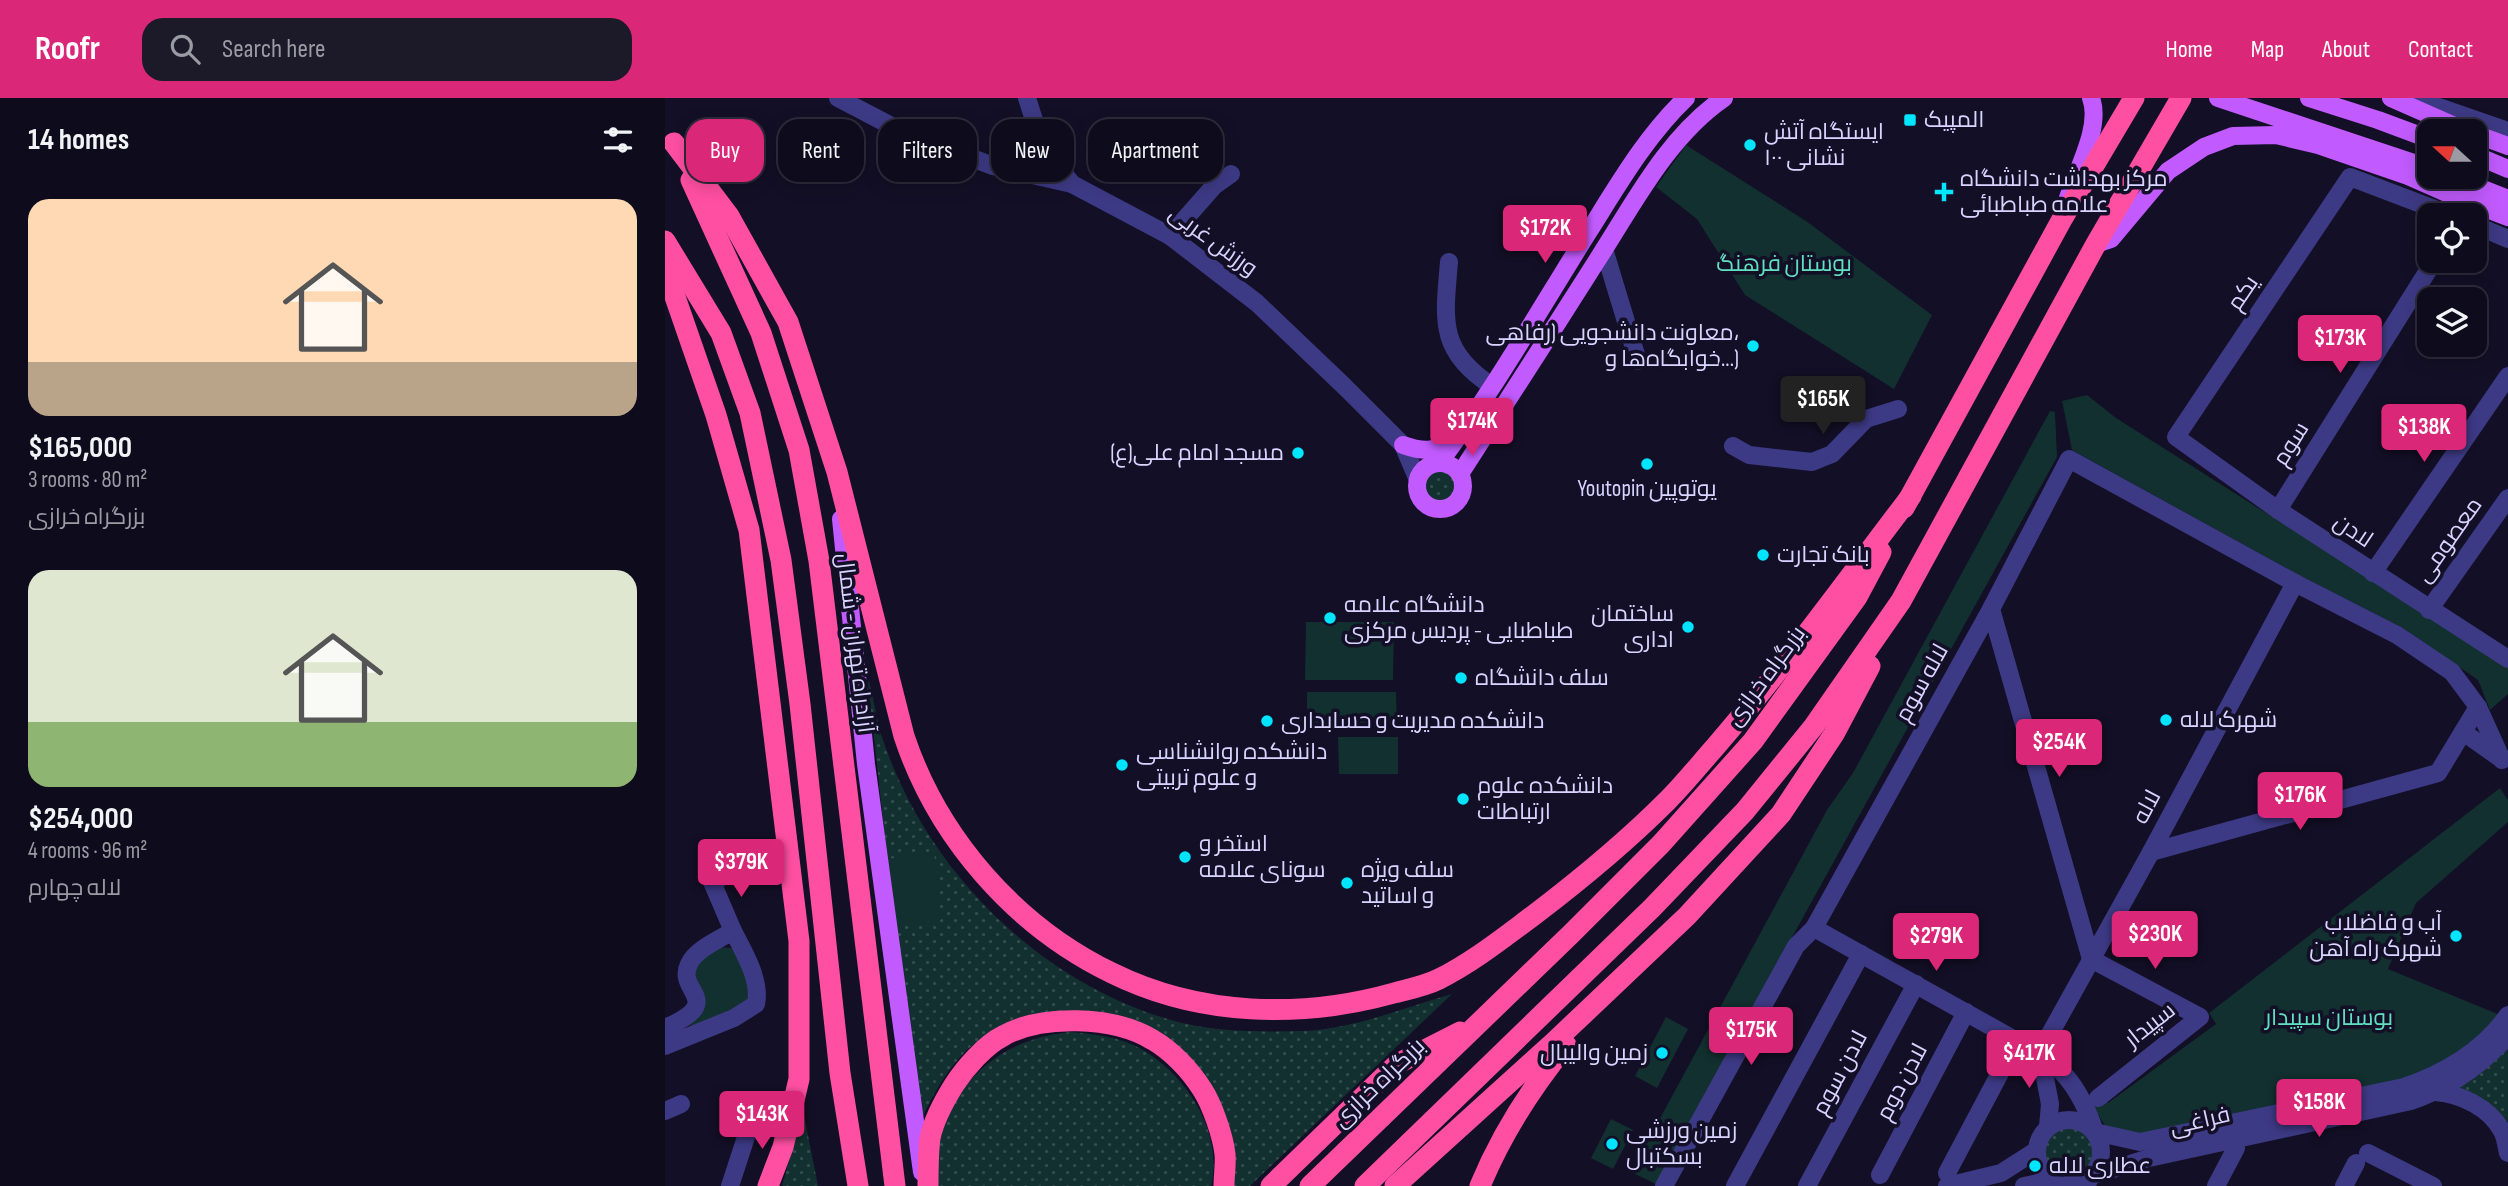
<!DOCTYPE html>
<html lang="en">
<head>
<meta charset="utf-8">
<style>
  :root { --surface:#0e0b1c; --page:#1c1929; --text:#f1f3f6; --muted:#9b9ba3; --line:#2e2b3b; --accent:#db2777 }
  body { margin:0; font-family:"Sofia Sans Condensed",Cairo,sans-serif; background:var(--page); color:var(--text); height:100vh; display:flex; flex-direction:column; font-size:26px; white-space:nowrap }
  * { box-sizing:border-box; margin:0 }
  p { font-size:23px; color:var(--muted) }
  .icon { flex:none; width:38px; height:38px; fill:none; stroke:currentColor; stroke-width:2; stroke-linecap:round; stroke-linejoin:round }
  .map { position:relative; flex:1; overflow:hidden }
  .sheet { display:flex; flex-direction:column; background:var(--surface); width:665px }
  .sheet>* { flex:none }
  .guide { position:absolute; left:21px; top:21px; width:665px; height:63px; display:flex; gap:14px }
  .needle { width:46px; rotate:291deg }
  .buttons { position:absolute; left:1752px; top:21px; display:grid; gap:14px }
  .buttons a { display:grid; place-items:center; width:70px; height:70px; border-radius:14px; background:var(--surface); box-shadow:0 4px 18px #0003,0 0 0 2px var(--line); font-size:35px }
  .price { position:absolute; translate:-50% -60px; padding:0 16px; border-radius:7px; background:var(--accent); color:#fff; font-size:23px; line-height:46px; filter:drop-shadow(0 2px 4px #0008) }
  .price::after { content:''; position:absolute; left:50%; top:42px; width:21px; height:16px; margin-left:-10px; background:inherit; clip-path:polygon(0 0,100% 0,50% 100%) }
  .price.selected { background:#222; color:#fff }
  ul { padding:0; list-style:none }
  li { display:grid; align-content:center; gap:14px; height:371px; padding:0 28px }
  li span { display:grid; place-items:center; height:217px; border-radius:21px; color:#555 }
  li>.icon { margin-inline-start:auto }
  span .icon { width:126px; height:126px; fill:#fffc; stroke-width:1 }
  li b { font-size:30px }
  h2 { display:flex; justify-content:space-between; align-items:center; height:84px; padding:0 28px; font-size:30px }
  .tag { padding:0 24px; border-radius:21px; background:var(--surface); box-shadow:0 4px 18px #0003,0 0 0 2px var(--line); font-size:24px; line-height:63px }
  .tag.selected { background:var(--accent); color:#fff }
  header { display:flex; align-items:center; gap:42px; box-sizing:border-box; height:98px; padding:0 35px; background:var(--accent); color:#fff }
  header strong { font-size:33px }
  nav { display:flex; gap:38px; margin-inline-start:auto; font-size:24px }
  .search { width:490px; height:63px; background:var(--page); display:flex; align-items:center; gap:18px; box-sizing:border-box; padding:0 24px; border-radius:21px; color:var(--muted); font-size:26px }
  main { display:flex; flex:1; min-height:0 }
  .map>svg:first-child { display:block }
  .grass { fill:url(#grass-dots) }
  .green { fill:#12302f }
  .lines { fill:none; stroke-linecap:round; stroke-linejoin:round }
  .minor { stroke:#3d3a85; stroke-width:18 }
  .major { stroke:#c25bff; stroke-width:18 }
  .highway { stroke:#ff4fa3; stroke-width:21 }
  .poi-dot { fill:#00e5ff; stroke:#130f26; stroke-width:2.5 }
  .labels { text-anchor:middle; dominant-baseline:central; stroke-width:7; stroke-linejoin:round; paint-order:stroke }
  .poi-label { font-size:23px; fill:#d9d4ff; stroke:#130f26; text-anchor:start }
  .street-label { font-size:23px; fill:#d9d4ff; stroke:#130f26 }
  .park-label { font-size:23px; fill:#5fe0c0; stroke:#130f26 }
</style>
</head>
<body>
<header>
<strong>Roofr</strong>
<div class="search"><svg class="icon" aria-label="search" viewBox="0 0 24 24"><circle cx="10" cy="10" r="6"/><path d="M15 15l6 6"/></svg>Search here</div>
<nav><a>Home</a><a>Map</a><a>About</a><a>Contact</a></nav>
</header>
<main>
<section class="sheet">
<h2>14 homes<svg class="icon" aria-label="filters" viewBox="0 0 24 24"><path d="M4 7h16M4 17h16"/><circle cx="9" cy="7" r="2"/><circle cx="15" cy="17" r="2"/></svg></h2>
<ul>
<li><span style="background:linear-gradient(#ffd9b3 75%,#b9a48a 0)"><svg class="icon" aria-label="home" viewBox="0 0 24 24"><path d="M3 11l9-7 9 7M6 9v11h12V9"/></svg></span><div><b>$165,000</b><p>3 rooms · 80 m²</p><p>بزرگراه خرازی</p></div></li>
<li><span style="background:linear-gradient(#dfe7d0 70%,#8fb573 0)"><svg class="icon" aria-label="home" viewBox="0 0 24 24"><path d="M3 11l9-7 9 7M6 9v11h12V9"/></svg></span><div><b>$254,000</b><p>4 rooms · 96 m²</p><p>لاله چهارم</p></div></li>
</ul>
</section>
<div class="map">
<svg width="1843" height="1088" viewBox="0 0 1843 1088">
  <defs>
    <pattern id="grass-dots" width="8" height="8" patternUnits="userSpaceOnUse" patternTransform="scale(1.75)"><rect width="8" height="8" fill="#12302f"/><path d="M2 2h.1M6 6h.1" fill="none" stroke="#344d4e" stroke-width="1.8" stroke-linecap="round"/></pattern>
  </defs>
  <rect width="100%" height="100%" fill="#130f26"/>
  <g class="grass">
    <circle cx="775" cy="387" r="20"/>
    <path d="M204,583C209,603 212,625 219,645C264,774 373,883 506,922C548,934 594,934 638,933C685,932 741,909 787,896L585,1088H568L559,1014L445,917C403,908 372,913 335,932C321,939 308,945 298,956C280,975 268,997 257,1020L232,851L203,584Z"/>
    <path d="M405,934C429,936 456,939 478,952C522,978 559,1035 546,1088H270C271,1074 271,1058 274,1045C292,979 337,941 405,934Z"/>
    <polygon points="1843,948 1843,1029 1786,991"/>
    <polygon points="138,1012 153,1088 117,1088"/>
    <circle cx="1404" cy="1054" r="24"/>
  </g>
  <g class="green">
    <polygon points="1021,47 1141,123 1267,217 1229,291 1080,197 1032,121 991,89"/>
    <polygon points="1422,297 1451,320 1843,568 1843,596 1825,612 1813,582 1738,530 1632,476 1407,352 1397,303"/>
    <polygon points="1385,313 1390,314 1392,359 991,1086 966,1074 1162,712 1188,675"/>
    <polygon points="641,524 729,524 728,582 640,582"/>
    <polygon points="642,594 731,594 732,628 642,629"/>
    <polygon points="673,639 733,639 733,676 674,676"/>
    <path d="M1835,690L1843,702V724L1751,805L1723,871L1835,917C1807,949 1779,964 1741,981L1474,1039L1441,1029L1426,1006L1438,998L1443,1005L1551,926L1544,915Z"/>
    <polygon points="269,754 276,822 230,828 223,761"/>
    <polygon points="55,849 66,850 74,855 87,895 78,908 40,929 22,927 28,924 34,916 29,877 32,865"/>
    <polygon points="1001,919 1023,931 992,990 970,978"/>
    <polygon points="946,1021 968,1032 948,1071 926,1060"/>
  </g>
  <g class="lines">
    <g class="minor">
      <polyline points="173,0 236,33 328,68 407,86 505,138 592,205 680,289 738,347 753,382"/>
      <polyline points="362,0 377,47 407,86"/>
      <polyline points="1758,0 1765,6 1843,33"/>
      <polyline points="1785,117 1685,79 1511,339 1613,412 1843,561"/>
      <polyline points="1810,127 1843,141"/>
      <polyline points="505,138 549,88 566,76"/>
      <polyline points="939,151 973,263"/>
      <path d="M784,164C779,222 773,253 827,288"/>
      <polyline points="1068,348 1084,357 1147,364 1167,356 1201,321 1233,311"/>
      <polyline points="1613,412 1769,163"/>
      <polyline points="1708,475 1843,278"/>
      <polyline points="1326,511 1426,861"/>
      <polyline points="1764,512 1843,400"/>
      <polyline points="1798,634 1835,660"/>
      <polyline points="1486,754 1773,675 1813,609"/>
      <path d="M1149,830L1352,943C1395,963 1415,989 1430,1034L1475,1044L1739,989C1780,975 1817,954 1843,917"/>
      <polyline points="68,833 47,784 79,768"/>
      <polyline points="1426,861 1535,919 1433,1000"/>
      <path d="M0,930C63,902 10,894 24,866C31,851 55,841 68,833C79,854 96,882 91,906L69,920L0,948"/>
      <polyline points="1375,954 1486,754 1630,485"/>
      <polyline points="1375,954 1385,1006 1383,1029"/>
      <path d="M1771,994C1796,996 1825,1010 1837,1033C1841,1040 1841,1048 1843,1055"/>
      <polyline points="0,1013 16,1006"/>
      <circle cx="1404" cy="1054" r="32"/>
      <polyline points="1703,1055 1768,1088"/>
      <polyline points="1282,1075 1352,943"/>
      <polyline points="1215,1077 1301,914"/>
      <polyline points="65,1088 82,1036 77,1014"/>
      <polyline points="999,1088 1131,848 1149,830 1326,511 1404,361 1630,485 1732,537 1787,574 1813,609 1837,662"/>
      <polyline points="1070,1088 1196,856"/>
      <polyline points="1142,1088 1251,886"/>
      <polyline points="1282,1088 1336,1075 1372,1052"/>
      <polyline points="1359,1088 1387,1082 1388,1088"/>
      <path d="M1421,1088L1426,1078L1484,1060L1746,1003C1784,990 1816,967 1843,938"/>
      <polyline points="1551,1088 1571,1050"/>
      <polyline points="1679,1088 1691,1065"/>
    </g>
    <g class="major">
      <polyline points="1553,0 1764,70"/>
      <polyline points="1644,0 1713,22 1764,41"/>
      <polyline points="1726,0 1801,33"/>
      <polyline points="1810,36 1843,48"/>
      <polyline points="1810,57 1843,71"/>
      <polyline points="1788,79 1843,101"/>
      <path d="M1402,103C1411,73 1437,29 1426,0"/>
      <polyline points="1431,146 1446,141 1503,73 1539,49 1568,38 1611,37 1653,47 1743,78 1793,100 1843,119"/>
      <path d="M738,347C758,354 770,354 788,342"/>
      <path d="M774,365C829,292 875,211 924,133C953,87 981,38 1021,0"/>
      <circle cx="775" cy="388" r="23"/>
      <path d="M795,376C840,306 886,235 931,164C968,107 1002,39 1059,0"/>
      <polyline points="176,421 201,666 257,1074"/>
    </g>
    <g class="highway">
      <path d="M9,45L64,118L123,224L172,374L239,638C273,740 350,828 447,875C534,918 636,921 729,895C744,891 760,888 774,881C808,864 838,840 869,817C915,782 961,744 1002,703C1019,686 1035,666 1051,648C1120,568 1182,482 1246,398"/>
      <polyline points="26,82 96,235 134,352 154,463 230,1088"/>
      <polyline points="0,143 56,235 85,315 116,462 135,606 175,975 193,1088"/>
      <polyline points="0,170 51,317 84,432 134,843 134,981 118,1049 103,1088"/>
      <polyline points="1239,410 1396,123 1469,0"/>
      <path d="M263,1088C263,1072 263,1055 265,1040C269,1021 279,1003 289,987C300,970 320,947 338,938C377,916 449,918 488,942C507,953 525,972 537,991C547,1006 558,1038 560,1056C561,1066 559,1077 559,1088"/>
      <polyline points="606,1088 732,966 795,934"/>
      <polyline points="645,1088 906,836 996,746 1088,643 1192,499 1216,454"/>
      <polyline points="700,1088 987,810 1080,713 1149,628 1236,503 1431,146 1516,0"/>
      <polyline points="730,1088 888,945 1022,818 1116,716 1169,636 1205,568"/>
      <path d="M815,1088C836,1037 866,990 901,947"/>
    </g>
  </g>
  <g class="poi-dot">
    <rect x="1238" y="15" width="14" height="14" rx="3.5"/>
    <circle cx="1085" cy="47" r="7"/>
    <path d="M1275.5 83.5h7v7h7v7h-7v7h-7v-7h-7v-7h7z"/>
    <circle cx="1088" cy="248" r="7"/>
    <circle cx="633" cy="355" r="7"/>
    <circle cx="982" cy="366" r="7"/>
    <circle cx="1098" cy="457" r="7"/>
    <circle cx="665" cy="520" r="7"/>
    <circle cx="1023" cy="529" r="7"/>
    <circle cx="796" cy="580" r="7"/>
    <circle cx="1501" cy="622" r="7"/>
    <circle cx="602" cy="623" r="7"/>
    <circle cx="457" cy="667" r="7"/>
    <circle cx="798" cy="701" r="7"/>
    <circle cx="520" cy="759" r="7"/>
    <circle cx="682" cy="785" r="7"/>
    <circle cx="1791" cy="838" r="7"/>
    <circle cx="997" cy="955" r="7"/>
    <circle cx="947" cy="1046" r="7"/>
    <circle cx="1370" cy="1068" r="7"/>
  </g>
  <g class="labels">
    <g class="poi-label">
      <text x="1259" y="22">المپیک</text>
      <text x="1099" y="34">ایستگاه آتش<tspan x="1099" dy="26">نشانی ۱۰۰</tspan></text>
      <text x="1295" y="81">مرکز بهداشت دانشگاه<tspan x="1295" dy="26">علامه طباطبائی</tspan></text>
      <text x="1074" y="235" text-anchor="end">معاونت دانشجویی (رفاهی،<tspan x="1074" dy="26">خوابگاه‌ها و...)</tspan></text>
      <text x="619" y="355" text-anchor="end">مسجد امام علی(ع)</text>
      <text x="982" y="391" text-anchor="middle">Youtopin یوتوپین</text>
      <text x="1112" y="457">بانک تجارت</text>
      <text x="679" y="507">دانشگاه علامه<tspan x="679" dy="26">طباطبایی - پردیس مرکزی</tspan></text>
      <text x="1009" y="516" text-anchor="end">ساختمان<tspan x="1009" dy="26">اداری</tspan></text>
      <text x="810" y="580">سلف دانشگاه</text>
      <text x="1515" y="622">شهرک لاله</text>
      <text x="616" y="623">دانشکده مدیریت و حسابداری</text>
      <text x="471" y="654">دانشکده روانشناسی<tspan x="471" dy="26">و علوم تربیتی</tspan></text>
      <text x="812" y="688">دانشکده علوم<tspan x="812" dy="26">ارتباطات</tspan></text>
      <text x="534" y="746">استخر و<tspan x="534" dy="26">سونای علامه</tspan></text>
      <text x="696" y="772">سلف ویژه<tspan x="696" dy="26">و اساتید</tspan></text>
      <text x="1777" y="825" text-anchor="end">آب و فاضلاب<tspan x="1777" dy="26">شهرک راه آهن</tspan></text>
      <text x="983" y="955" text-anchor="end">زمین والیبال</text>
      <text x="961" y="1033">زمین ورزشی<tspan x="961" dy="26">بسکتبال</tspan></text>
      <text x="1384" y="1068">عطاری لاله</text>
    </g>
    <g class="street-label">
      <text transform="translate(548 143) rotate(36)">ورزش غربی</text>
      <text transform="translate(1578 195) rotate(-56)">یکم</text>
      <text transform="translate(1626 346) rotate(-58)">سوم</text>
      <text transform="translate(1688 433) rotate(34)">لادن</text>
      <text transform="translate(1784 442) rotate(-55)">معصومی</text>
      <text transform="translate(190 545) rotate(83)">آزادراه تهران - شمال</text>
      <text transform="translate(1101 578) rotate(-54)">بزرگراه خرازی</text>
      <text transform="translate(1257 585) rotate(-61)">لاله سوم</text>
      <text transform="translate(1482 709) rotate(-62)">لاله</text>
      <text transform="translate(1485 927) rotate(-38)">سپیدار</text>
      <text transform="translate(1175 975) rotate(-62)">لادن سوم</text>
      <text transform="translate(1237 984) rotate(-62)">لادن دوم</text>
      <text transform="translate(714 985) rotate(-44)">بزرگراه خرازی</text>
      <text transform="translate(1535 1023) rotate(-13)">فراغی</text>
    </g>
    <g class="park-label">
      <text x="1119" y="166">بوستان فرهنگ</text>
      <text x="1664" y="920">بوستان سپیدار</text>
    </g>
  </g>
</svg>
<div class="buttons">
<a><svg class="needle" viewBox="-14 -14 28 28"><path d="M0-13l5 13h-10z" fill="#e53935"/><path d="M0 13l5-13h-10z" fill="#9b9ba3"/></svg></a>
<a><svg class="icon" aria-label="locate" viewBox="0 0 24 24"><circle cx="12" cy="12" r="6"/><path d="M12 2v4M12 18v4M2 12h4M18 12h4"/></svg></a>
<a><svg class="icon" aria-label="layers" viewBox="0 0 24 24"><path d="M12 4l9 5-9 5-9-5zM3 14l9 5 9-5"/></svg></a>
</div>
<b class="price" style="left:880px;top:167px">$172K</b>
<b class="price" style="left:1675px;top:277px">$173K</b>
<b class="price selected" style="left:1158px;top:338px">$165K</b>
<b class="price" style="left:807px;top:360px">$174K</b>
<b class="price" style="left:1759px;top:366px">$138K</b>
<b class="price" style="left:1394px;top:681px">$254K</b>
<b class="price" style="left:1635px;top:734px">$176K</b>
<b class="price" style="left:76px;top:801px">$379K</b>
<b class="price" style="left:1490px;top:873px">$230K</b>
<b class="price" style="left:1271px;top:875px">$279K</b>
<b class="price" style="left:1086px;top:969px">$175K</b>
<b class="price" style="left:1364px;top:992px">$417K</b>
<b class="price" style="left:1654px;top:1041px">$158K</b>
<b class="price" style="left:97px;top:1053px">$143K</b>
<div class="guide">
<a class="tag selected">Buy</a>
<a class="tag">Rent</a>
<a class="tag">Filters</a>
<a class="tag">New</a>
<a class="tag">Apartment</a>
</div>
</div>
</main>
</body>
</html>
